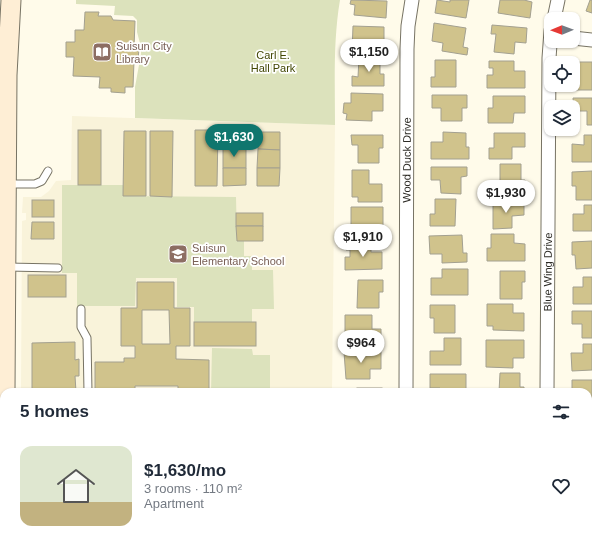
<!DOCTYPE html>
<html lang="en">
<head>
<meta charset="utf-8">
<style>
  :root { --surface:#fff; --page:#f2f2f3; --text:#1f2937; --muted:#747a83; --line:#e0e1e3; --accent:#0f766e }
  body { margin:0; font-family:Arial,sans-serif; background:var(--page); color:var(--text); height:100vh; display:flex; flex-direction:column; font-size:15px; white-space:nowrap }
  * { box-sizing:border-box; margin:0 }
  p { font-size:13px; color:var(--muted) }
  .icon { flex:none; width:22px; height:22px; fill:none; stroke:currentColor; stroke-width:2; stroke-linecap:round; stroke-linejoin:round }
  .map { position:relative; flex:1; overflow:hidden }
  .side { position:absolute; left:0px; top:388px; width:592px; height:156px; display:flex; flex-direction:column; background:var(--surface); border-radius:12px 12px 0 0; box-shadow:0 1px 3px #0004 }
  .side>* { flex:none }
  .needle { width:26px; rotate:269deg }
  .controls { position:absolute; left:544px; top:12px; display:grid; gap:8px }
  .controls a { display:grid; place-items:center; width:36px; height:36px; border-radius:8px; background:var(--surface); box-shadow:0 1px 3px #0004; font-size:20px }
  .price { position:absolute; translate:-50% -34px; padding:0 9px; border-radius:14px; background:#fff; color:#222; font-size:13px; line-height:26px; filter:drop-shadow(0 1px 2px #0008) }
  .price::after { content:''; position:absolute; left:50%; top:24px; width:12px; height:9px; margin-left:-6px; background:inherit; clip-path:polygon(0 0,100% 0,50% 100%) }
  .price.selected { background:var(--accent); color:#fff }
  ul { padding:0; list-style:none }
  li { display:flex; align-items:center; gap:12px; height:100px; padding:0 20px }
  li+li { border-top:1px solid var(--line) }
  li span { display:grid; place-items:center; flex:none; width:112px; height:80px; border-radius:12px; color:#555 }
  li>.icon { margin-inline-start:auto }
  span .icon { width:48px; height:48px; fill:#fffc; stroke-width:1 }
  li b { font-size:17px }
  h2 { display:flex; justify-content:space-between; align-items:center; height:48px; padding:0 20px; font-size:17px }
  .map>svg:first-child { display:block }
  .built { fill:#f9f3da }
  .green { fill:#dce2bc }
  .building { fill:#d0c38c; stroke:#a3a090; fill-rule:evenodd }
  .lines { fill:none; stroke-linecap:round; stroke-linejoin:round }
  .lane-casing { stroke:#777364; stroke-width:9 }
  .street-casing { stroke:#777364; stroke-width:15 }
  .secondary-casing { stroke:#777364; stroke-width:21 }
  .lane { stroke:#fff; stroke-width:7 }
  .street { stroke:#fff; stroke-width:13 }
  .secondary { stroke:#feeed5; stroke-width:19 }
  .labels { text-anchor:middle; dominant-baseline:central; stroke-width:3.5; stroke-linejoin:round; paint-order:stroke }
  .education-label { font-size:11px; fill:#785e54; stroke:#fff; text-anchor:start }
  .park-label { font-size:11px; fill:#424704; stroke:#fff }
  .street-label { font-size:11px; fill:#2d2b25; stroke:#fff }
</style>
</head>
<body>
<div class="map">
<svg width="592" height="544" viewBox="0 0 592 544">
  <rect width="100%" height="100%" fill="#fffbea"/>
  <polygon class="built" points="72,116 335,125 332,392 21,392 22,221 26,220 26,213 22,213 23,197 41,197 49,191 56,181 71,180"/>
  <g class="green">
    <path d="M76,0H340C333,41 335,84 335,125L135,118V87L141,54V47L137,32V20L133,16L114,15L115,6L76,4Z"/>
    <polygon points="62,185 123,185 124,196 236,197 237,241 244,241 244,256 252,256 252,270 273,270 274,309 252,309 252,322 194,322 194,307 177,307 177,278 136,278 135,306 77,306 77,273 62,273"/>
    <polygon points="212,348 252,349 253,355 270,355 270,392 211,392"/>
  </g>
  <g class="building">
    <polygon points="351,0 387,1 386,18 354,15 355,5 350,4"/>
    <polygon points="437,0 450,2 450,0 469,0 466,18 435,13"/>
    <polygon points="500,0 524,0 532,2 530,18 498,13"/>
    <polygon points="590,0 592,0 592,13 586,11"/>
    <polygon points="85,12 99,12 98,16 111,16 113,20 135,21 134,48 139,48 138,61 134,61 133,87 125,87 125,93 111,92 111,88 99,88 100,77 73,76 74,57 66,57 66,42 75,42 75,30 84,30"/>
    <polygon points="434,23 466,28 463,47 468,48 467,55 442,51 443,43 432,41"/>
    <polygon points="492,25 527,28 526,43 515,42 514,54 494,52 496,34 491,34"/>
    <polygon points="353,26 384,27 384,41 370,41 370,53 352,52"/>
    <polygon points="359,58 380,58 380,74 384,74 384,86 352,86 352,76 358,77"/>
    <polygon points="435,60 456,60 456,87 431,87 431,77 435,77"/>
    <polygon points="489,61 514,61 514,71 525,71 525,88 487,88 487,75 493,75 493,68 489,68"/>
    <polygon points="577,62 592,62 592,90 573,90 573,77 577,77"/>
    <polygon points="351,93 383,94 383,111 372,111 372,121 346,120 347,114 343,113 344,103 351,103"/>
    <polygon points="432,95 467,95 467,108 462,108 462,121 441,121 441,108 432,108"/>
    <polygon points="493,96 525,96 525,113 514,113 513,123 488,123 488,108 493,108"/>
    <polygon points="573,98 592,98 592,125 587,125 587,111 574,111"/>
    <rect x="78" y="130" width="23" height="55"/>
    <polygon points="195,130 218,130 217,186 195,186"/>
    <polygon points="124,131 146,131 146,196 123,196"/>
    <polygon points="150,131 173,131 172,197 150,196"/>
    <rect x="223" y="131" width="23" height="18"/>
    <polygon points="258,132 280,132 280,150 258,149"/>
    <polygon points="443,132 466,133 466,147 469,147 469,159 431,159 431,142 443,142"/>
    <polygon points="494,133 525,133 525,147 512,147 512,159 489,159 489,148 494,148"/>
    <polygon points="351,135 383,135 383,148 379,148 379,163 358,163 358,145 352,145"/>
    <polygon points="584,135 592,135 592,162 572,162 572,144 584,145"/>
    <rect x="223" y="149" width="23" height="19"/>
    <polygon points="258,149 280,150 280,168 257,168"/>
    <polygon points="500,164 521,164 521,180 525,180 525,192 500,192"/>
    <polygon points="431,167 467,167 467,176 461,177 461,194 441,193 440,180 431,180"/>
    <polygon points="223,168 246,168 246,185 223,186"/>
    <polygon points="257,168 280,168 279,186 257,186"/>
    <polygon points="352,170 369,170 369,184 382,184 382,202 358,202 358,197 352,197"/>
    <polygon points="592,171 592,200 576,200 576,186 572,186 572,172"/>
    <polygon points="435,199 456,199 455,226 430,226 430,214 435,214"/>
    <rect x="32" y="200" width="22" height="17"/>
    <polygon points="493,202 524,202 524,215 512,216 512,228 493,229"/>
    <polygon points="584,205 592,205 592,231 573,231 573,214 584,214"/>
    <polygon points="351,207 383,207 383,225 371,225 371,234 347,234 347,226 351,227"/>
    <rect x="236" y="213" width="27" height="13"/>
    <polygon points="32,222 54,222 54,239 31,239"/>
    <polygon points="236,226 263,226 263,241 237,241"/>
    <polygon points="491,234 514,234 514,243 525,244 525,261 487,261 487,248 491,248"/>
    <polygon points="462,235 463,253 467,253 467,262 442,263 442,254 430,254 429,236"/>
    <polygon points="592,241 592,268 576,269 575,255 572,255 572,242"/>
    <polygon points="347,243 371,243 371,252 382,252 382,269 345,270 345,257 350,257 350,250 346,250"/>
    <polygon points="442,269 468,269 468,295 431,295 431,278 442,278"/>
    <polygon points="500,271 525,271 525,282 522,282 522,299 500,299"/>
    <rect x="28" y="275" width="38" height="22"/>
    <polygon points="583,277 592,277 592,304 573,304 573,287 583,287"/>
    <polygon points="358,280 383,280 383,292 379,292 379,308 357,308"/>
    <path d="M137,282H174V308H190V346H176V359L209,360V392H178V386H135V392L95,391V362H124V358H135V346H121V308H137ZM142,310H169L170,344H142Z"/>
    <polygon points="487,304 513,304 513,313 524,313 524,331 493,330 493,326 487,326"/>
    <polygon points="430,305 455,305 455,333 434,333 434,318 430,318"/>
    <polygon points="572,311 592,311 592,338 582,338 582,324 572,324"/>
    <polygon points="345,315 372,315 372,329 381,329 381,347 367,347 367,342 345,342"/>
    <rect x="194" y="322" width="62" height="24"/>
    <polygon points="444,338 461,338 461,365 430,365 430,351 444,351"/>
    <polygon points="486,340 524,340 524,358 513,358 513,368 486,367"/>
    <polygon points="75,342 75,360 79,359 79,376 75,376 76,392 32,392 32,343"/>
    <polygon points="583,344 592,344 592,370 572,371 571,353 583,353"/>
    <polygon points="344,352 381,352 381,369 370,369 370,379 346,379"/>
    <polygon points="500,373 520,373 520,387 524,387 524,392 499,392"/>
    <polygon points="430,374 466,374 466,392 440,392 440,388 430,388"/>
    <polygon points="572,380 592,380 592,407 588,407 588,392 572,392"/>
    <rect x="357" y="388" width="25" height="4"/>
    <rect x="588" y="412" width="4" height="28"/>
    <rect x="588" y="450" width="4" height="26"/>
    <polygon points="588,485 592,486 592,514 588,513"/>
    <polygon points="30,540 55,540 55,544 34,544 34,542 30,542"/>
    <rect x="92" y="540" width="32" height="4"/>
    <polygon points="186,540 204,540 204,544 173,544 186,544"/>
    <polygon points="376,540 387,540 385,544 374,544"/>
    <polygon points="399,540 428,540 426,544 398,544"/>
    <polygon points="540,540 572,540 570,544 546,544"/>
  </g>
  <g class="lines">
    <g class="lane-casing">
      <g id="lane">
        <polyline points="8,184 35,184 42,181 48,171"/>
        <polyline points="7,267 58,268"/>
        <polyline points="81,309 81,327 87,338 88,392"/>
      </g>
    </g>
    <g class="street-casing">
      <g id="street">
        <polyline points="554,19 558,0"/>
        <polyline points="573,38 592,40"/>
        <path id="s1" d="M406,392L407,49L408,26L412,0"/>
        <path id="s2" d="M547,392L549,58L551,31"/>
        <polyline points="0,469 4,469"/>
        <polyline points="148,540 148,544"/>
        <polyline points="485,540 490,544"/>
        <polyline points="502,544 505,540"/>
      </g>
    </g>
    <g class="secondary-casing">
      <g id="secondary">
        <polyline points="5,392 7,75 11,0"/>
        <polyline points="4,544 4,540"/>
      </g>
    </g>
    <use href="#lane" class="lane"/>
    <use href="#street" class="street"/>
    <use href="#secondary" class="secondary"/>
  </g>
  <defs>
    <g id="library-square" transform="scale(1)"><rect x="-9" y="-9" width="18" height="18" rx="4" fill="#8d6e63" stroke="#fff"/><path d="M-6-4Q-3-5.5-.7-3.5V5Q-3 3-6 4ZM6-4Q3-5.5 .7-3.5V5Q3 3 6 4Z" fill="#fff"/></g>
    <g id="school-square" transform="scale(1)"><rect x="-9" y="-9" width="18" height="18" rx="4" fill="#8d6e63" stroke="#fff"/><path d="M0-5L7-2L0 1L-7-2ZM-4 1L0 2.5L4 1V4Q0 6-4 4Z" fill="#fff"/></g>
  </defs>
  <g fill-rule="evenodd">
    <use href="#library-square" x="102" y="52"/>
    <use href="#school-square" x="178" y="254"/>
  </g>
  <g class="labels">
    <g class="education-label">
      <text x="116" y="46">Suisun City<tspan x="116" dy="13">Library</tspan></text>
      <text x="192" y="248">Suisun<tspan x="192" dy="13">Elementary School</tspan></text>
    </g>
    <g class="park-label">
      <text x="273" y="55">Carl E.<tspan x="273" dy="13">Hall Park</tspan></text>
    </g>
    <g class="street-label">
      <text stroke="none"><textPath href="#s1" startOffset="232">Wood Duck Drive</textPath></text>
      <text stroke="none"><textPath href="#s2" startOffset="120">Blue Wing Drive</textPath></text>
    </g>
  </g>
</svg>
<div class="controls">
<a><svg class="needle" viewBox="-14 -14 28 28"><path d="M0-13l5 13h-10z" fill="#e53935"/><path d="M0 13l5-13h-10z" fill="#747a83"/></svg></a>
<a><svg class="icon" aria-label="locate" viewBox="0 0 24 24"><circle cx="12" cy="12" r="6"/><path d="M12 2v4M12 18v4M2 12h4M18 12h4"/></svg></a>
<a><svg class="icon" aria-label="layers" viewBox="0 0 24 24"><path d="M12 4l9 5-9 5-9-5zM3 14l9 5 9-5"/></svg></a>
</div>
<b class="price" style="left:369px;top:73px">$1,150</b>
<b class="price selected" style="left:234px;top:158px">$1,630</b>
<b class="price" style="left:506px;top:214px">$1,930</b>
<b class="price" style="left:363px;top:258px">$1,910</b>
<b class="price" style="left:361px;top:364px">$964</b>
<section class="side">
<h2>5 homes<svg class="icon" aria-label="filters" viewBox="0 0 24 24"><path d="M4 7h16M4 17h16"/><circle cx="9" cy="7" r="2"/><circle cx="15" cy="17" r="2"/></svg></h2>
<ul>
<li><span style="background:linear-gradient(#dfe7d0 70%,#c2b280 0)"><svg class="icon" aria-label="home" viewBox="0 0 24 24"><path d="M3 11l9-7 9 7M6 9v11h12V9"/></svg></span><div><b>$1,630/mo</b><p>3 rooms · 110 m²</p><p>Apartment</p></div><svg class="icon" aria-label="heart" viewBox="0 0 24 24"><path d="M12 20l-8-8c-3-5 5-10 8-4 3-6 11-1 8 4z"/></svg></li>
</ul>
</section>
</div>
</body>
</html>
